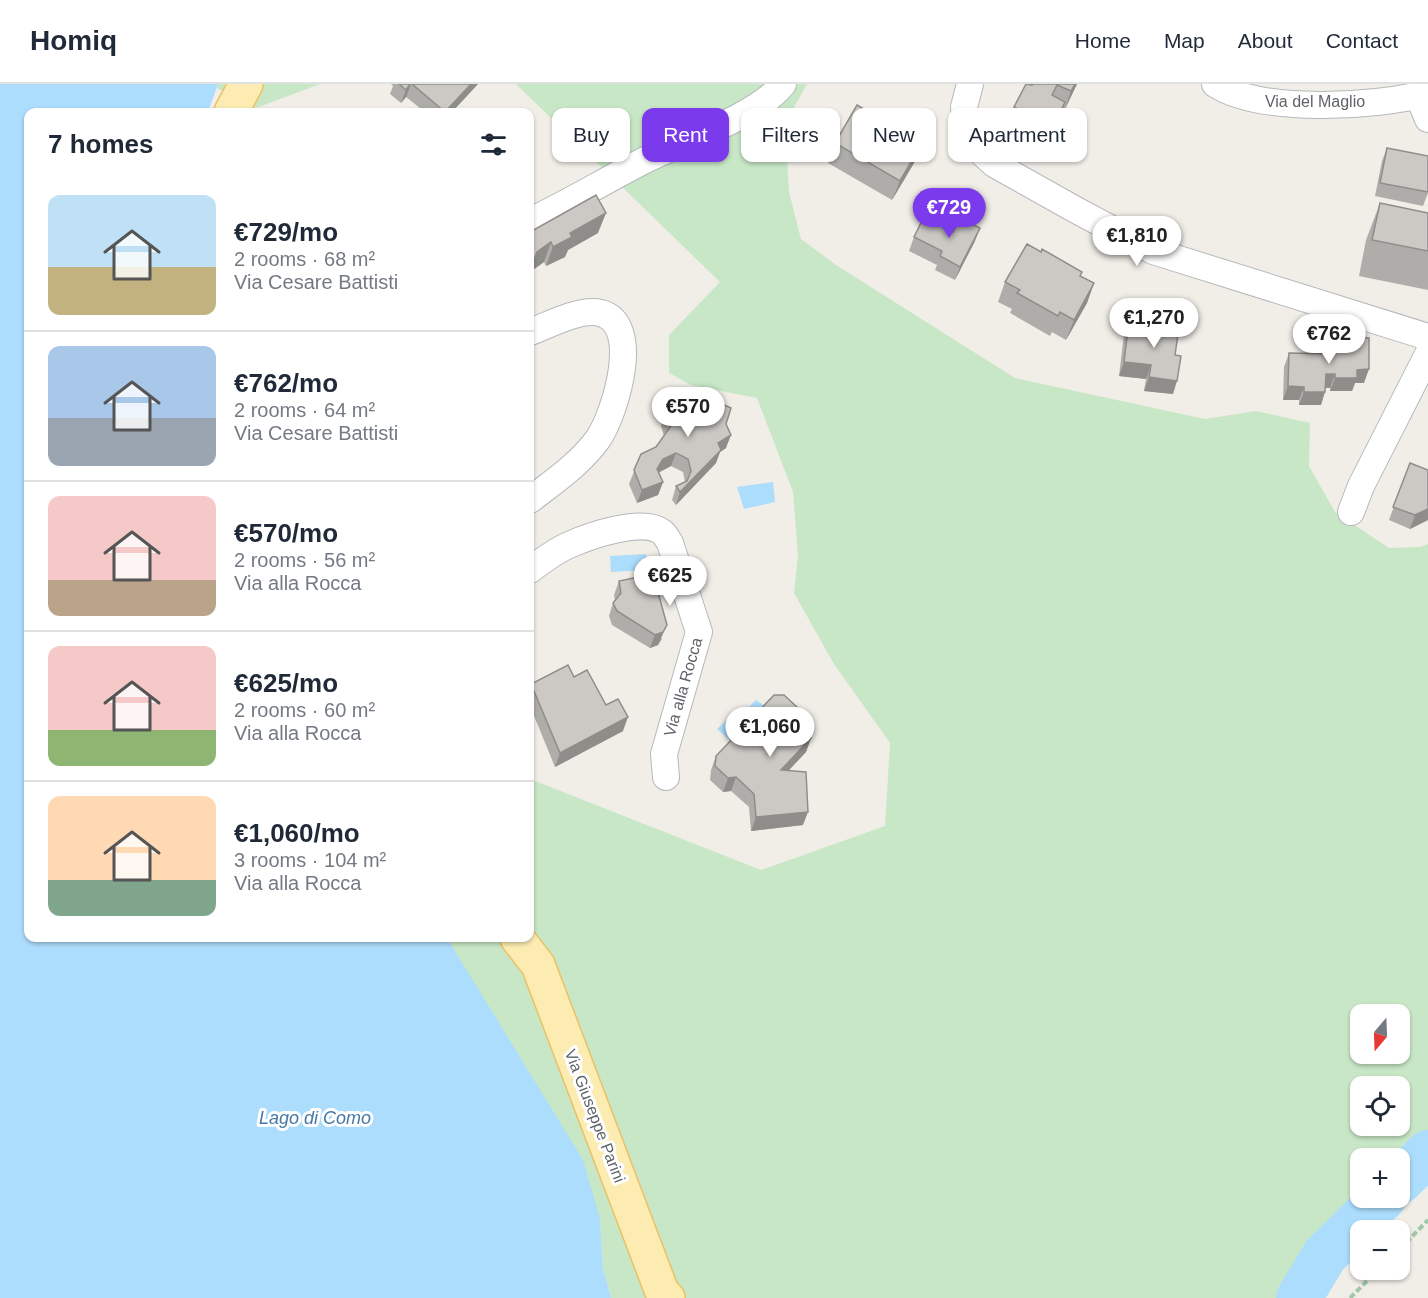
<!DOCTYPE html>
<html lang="en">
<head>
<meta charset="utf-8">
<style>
  :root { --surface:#fff; --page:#f2f2f3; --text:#1f2937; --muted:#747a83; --line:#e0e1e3; --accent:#7c3aed }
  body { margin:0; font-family:Arial,sans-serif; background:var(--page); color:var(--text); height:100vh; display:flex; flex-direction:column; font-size:22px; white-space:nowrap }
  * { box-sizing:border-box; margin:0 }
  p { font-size:20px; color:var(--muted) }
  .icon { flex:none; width:33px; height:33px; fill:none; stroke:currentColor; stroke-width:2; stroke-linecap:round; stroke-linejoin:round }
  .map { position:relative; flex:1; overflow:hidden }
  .details { position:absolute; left:24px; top:24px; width:510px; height:834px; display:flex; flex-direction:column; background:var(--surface); border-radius:12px; box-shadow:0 2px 4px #0004 }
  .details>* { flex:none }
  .banner { position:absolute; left:552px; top:24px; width:570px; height:54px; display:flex; gap:12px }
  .needle { width:39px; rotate:199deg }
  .controls { position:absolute; left:1350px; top:920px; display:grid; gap:12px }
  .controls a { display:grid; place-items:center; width:60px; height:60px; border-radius:12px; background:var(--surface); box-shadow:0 2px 4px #0004; font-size:30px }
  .price { position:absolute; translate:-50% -51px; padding:0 14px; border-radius:21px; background:#fff; color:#222; font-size:20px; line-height:39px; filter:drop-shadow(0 2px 3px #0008) }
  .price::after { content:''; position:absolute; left:50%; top:36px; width:18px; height:14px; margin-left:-9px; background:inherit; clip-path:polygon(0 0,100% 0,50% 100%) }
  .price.active { background:var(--accent); color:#fff }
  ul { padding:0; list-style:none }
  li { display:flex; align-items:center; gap:18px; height:150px; padding:0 24px }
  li+li { border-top:2px solid var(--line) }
  li span { display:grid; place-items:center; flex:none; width:168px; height:120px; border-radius:12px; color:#555 }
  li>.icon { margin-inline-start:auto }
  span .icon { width:72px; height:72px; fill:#fffc; stroke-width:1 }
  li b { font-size:26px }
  h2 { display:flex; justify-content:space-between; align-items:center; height:72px; padding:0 24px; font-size:26px }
  .chip { padding:0 21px; border-radius:12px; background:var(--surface); box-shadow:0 2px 4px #0004; font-size:21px; line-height:54px }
  .chip.active { background:var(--accent); color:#fff }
  header { display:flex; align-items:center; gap:36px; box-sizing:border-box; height:84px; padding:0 30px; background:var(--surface); border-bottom:2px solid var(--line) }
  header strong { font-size:28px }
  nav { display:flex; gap:33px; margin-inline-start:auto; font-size:21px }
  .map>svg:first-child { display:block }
  .green { fill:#c8e7c6; fill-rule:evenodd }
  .water { fill:#adddfc }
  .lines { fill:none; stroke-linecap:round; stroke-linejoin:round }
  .river { stroke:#adddfc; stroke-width:46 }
  .minor-casing { stroke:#b5b8bc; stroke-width:28 }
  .major-casing { stroke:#ecc066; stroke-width:36 }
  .path { stroke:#a0c8a9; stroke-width:4; stroke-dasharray:6 3; stroke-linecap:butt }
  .minor { stroke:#fff; stroke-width:26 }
  .major { stroke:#fcecb2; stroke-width:33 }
  .wall { fill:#afada9 }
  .shaded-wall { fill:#8f8d8a }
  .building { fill:#ccc9c5; stroke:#8f8d8a; stroke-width:1.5 }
  .labels { text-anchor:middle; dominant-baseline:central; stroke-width:6; stroke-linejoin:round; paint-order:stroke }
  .street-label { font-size:16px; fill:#5f6368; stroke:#fff }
  .water-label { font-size:18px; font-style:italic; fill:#4679a6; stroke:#fff }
</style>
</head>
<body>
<header>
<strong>Homiq</strong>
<nav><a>Home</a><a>Map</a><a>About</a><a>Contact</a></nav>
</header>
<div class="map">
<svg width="1428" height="1214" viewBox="0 0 1428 1214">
  <rect width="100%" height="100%" fill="#f1eee8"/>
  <g class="green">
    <polygon points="218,0 320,0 256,24 217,4"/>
    <path d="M516,0H807L785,40L789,108L801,155L836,181L1015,294L1205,335L1256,327L1310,339L1309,382L1335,428L1389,464L1420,463L1428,460V1046L1400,1076L1360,1074V1113H1364L1316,1163L1286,1214H611L603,1184L600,1135L447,854H530V695L761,786L885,742L890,659L834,580L794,509L798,471L793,408L757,314L691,301L669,289V251L720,198ZM1360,930H1400V969H1360ZM1360,1002H1400V1041H1360Z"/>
  </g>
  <g class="water">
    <polygon points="0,0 218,0 208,28 28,28 28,854 447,854 583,1076 600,1135 603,1184 611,1214 0,1214"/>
    <polygon points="773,398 775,418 744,425 737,403"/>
    <polygon points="646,470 647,486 611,488 610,472"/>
    <polygon points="756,616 770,625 733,659 717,645 732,631 739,633"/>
  </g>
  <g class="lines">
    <g class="river">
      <polyline points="1400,1097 1428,1069"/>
      <polyline points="1299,1214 1325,1171 1384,1113"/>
    </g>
    <g class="minor-casing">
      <g id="minor">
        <polyline points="970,0 964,23 965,37 969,51 980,67 994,80 1076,126 1153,167 1428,253"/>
        <path d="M1215,0C1262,30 1375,23 1428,9"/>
        <polyline points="1418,11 1428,35"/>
        <path d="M530,137C570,118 608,95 647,75C684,57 759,31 783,0"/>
        <path d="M530,248C549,241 574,227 595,228C646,233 615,330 598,355C580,380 553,398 530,416"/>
        <polyline points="1351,428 1361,402 1428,270"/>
        <path d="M530,486C542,477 555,467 569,461C589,452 643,433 662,448C665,450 668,456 670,459L699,548L664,670L666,693"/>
      </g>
    </g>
    <g class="major-casing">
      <g id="major">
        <polyline points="231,28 246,0"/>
        <polyline points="517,854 538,881 662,1208 668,1214"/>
      </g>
    </g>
    <g class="path">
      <polyline points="1400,1165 1428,1136"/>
      <polyline points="1350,1214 1379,1185"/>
    </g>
    <use href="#minor" class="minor"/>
    <use href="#major" class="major"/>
  </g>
  <g class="wall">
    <polygon points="391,0 478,0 452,28 425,28 406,13 401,19 390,10 393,2"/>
    <polygon points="1032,0 1077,0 1064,27 1062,26 1058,38 1046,62 1007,43 1014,23"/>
    <polygon points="835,59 922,59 914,79 892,116 828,79"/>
    <polygon points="1387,64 1428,109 1423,122 1375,112 1382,77"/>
    <polygon points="1380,119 1428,129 1428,206 1359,192 1366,156"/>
    <polygon points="530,148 598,149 568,166 565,173 546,182 544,178 530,188"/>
    <polygon points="953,148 975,157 955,196 935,186 937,181 909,167 914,153"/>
    <polygon points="1081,192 1094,199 1087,219 1066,256 1052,248 1050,252 1010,229 1012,225 998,218 1005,198"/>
    <polygon points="1129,237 1175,271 1173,310 1144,307 1146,295 1119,292 1124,250"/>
    <polygon points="1349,253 1364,299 1355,299 1352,307 1330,307 1330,304 1325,304 1321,321 1299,321 1299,316 1283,316 1284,283 1289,269 1331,269 1336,257 1348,257"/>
    <polygon points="712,316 726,340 726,364 720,368 716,379 676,421 672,416 676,402 685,398 683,388 671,382 659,388 663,398 658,411 637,419 629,400 641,370 656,363 664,352 661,342 665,328"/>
    <polygon points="1410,379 1428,386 1428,436 1410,445 1389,436"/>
    <polygon points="619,497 662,555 658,561 650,564 612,541 609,532 613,519 615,516 614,511"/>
    <polygon points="574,593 606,621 623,647 555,683 530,622 530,603 531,600"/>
    <polygon points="808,653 811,654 806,668 788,687 803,741 751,747 749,723 731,707 723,708 710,696 711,686 716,672"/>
  </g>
  <g class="shaded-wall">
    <polygon points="411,0 406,13 401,19 406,6"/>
    <polygon points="471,0 478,0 452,28 445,28"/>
    <polygon points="1075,0 1077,0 1064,27 1071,7"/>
    <polygon points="1065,18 1058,38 1046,62 1053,42"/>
    <polygon points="922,59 914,79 892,116 900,97"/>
    <polygon points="606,129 598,149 568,166 565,173 546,182 553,163 570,149"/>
    <polygon points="980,144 975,157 955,196 960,183"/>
    <polygon points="551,158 544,178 530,188 537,168"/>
    <polygon points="1094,199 1087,219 1066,256 1074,236"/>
    <polygon points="1124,278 1151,281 1146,295 1119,292"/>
    <polygon points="1369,285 1364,299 1355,299 1352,307 1330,307 1335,294 1357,286"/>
    <polygon points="1326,290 1335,290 1330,304 1321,303"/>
    <polygon points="1149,293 1177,297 1173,310 1144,307"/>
    <polygon points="1288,302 1304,303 1299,316 1283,316"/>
    <polygon points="1304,308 1325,308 1321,321 1299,321"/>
    <polygon points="731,351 726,364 720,368 716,379 676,421 680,408 718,359"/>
    <polygon points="676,369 671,382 658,389 657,385 663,375"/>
    <polygon points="663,398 658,411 637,419 642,406"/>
    <polygon points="1428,425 1428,436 1410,445 1415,431"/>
    <polygon points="667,541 658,561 650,564 655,551"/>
    <polygon points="628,633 623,647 555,683 560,669"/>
    <polygon points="811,654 806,668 776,700 781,686"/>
    <polygon points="736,693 731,707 723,708 728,694"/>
    <polygon points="808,728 803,741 751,747 756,733"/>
  </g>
  <g class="building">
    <polygon points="399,0 410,0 406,6"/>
    <polygon points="412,0 471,0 445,28"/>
    <polygon points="1026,0 1032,1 1032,0 1075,0 1071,7 1057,1 1052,11 1065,18 1053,42 1014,23"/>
    <polygon points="857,21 922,59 900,97 835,59"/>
    <polygon points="1387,64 1428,72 1428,108 1380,99"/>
    <polygon points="596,111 606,129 570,149 572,153 553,163 551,158 537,168 530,187 530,148"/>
    <polygon points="1380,119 1428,129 1428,167 1372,156"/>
    <polygon points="924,133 953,148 960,134 980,144 960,183 940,172 942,167 914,153"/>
    <polygon points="1027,160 1041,168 1042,165 1082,188 1080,192 1094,199 1074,236 1060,228 1058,232 1017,209 1020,206 1005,198"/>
    <polygon points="1129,237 1179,243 1175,271 1181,272 1177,297 1149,293 1151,281 1124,278"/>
    <polygon points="1349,253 1369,254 1369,285 1357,286 1357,294 1335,294 1335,290 1326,290 1325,308 1304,308 1304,303 1288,302 1289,269 1335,270 1336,257 1349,257"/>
    <polygon points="701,304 709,308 712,316 731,324 726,340 731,351 718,359 721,366 680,408 676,402 687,397 691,387 688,375 676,369 663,375 657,385 663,398 642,406 634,386 641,370 656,363 671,342 665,328 686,319 692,308"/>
    <polygon points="1410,379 1428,386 1428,425 1415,431 1393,423"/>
    <polygon points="653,490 667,541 663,548 655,551 617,527 613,519 621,509 619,497"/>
    <polygon points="568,581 574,593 587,586 606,621 618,615 628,633 560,669 531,600"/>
    <polygon points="774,611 784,611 812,637 812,643 806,651 811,654 781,686 806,688 808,728 756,733 754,710 736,693 728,694 715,682 716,672"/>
  </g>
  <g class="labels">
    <g class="street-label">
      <text x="1315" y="17">Via del Maglio</text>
      <text transform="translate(683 603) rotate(-74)">Via alla Rocca</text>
      <text transform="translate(595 1032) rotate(69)">Via Giuseppe Parini</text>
    </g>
    <g class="water-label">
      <text x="315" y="1034">Lago di Como</text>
    </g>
  </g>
</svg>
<div class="controls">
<a><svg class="needle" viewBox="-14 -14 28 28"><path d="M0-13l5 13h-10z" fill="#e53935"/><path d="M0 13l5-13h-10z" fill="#747a83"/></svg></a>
<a><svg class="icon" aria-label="locate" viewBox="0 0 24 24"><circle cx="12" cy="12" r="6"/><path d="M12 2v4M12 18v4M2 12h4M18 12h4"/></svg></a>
<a>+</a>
<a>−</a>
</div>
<b class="price active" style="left:949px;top:155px">€729</b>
<b class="price" style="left:1137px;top:183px">€1,810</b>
<b class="price" style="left:1154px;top:265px">€1,270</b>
<b class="price" style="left:1329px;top:281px">€762</b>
<b class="price" style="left:688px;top:354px">€570</b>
<b class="price" style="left:670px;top:523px">€625</b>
<b class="price" style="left:770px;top:674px">€1,060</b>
<div class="banner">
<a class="chip">Buy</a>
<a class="chip active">Rent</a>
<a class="chip">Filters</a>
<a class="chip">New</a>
<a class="chip">Apartment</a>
</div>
<section class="details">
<h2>7 homes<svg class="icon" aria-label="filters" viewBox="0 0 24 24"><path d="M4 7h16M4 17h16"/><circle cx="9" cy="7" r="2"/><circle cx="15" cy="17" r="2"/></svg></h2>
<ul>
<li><span style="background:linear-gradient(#bfe0f5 60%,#c2b280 0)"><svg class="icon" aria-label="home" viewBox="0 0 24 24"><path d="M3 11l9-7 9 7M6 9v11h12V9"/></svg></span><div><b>€729/mo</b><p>2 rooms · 68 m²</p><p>Via Cesare Battisti</p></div></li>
<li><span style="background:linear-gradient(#a9c7e8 60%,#9aa5b1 0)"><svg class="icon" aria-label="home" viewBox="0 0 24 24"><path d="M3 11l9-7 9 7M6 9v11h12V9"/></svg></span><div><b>€762/mo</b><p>2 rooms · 64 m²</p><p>Via Cesare Battisti</p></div></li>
<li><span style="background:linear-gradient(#f6c9c9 70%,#b9a48a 0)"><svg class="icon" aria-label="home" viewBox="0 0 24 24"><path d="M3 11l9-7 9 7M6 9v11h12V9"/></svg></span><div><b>€570/mo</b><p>2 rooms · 56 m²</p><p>Via alla Rocca</p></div></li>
<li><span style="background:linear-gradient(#f6c9c9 70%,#8fb573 0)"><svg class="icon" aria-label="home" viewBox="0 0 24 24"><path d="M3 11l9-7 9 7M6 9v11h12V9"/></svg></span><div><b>€625/mo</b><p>2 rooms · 60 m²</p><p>Via alla Rocca</p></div></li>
<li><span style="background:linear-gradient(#ffd9b3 70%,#7fa58c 0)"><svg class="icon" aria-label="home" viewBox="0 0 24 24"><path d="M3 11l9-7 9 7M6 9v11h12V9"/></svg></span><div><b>€1,060/mo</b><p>3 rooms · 104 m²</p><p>Via alla Rocca</p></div></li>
</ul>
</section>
</div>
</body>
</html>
